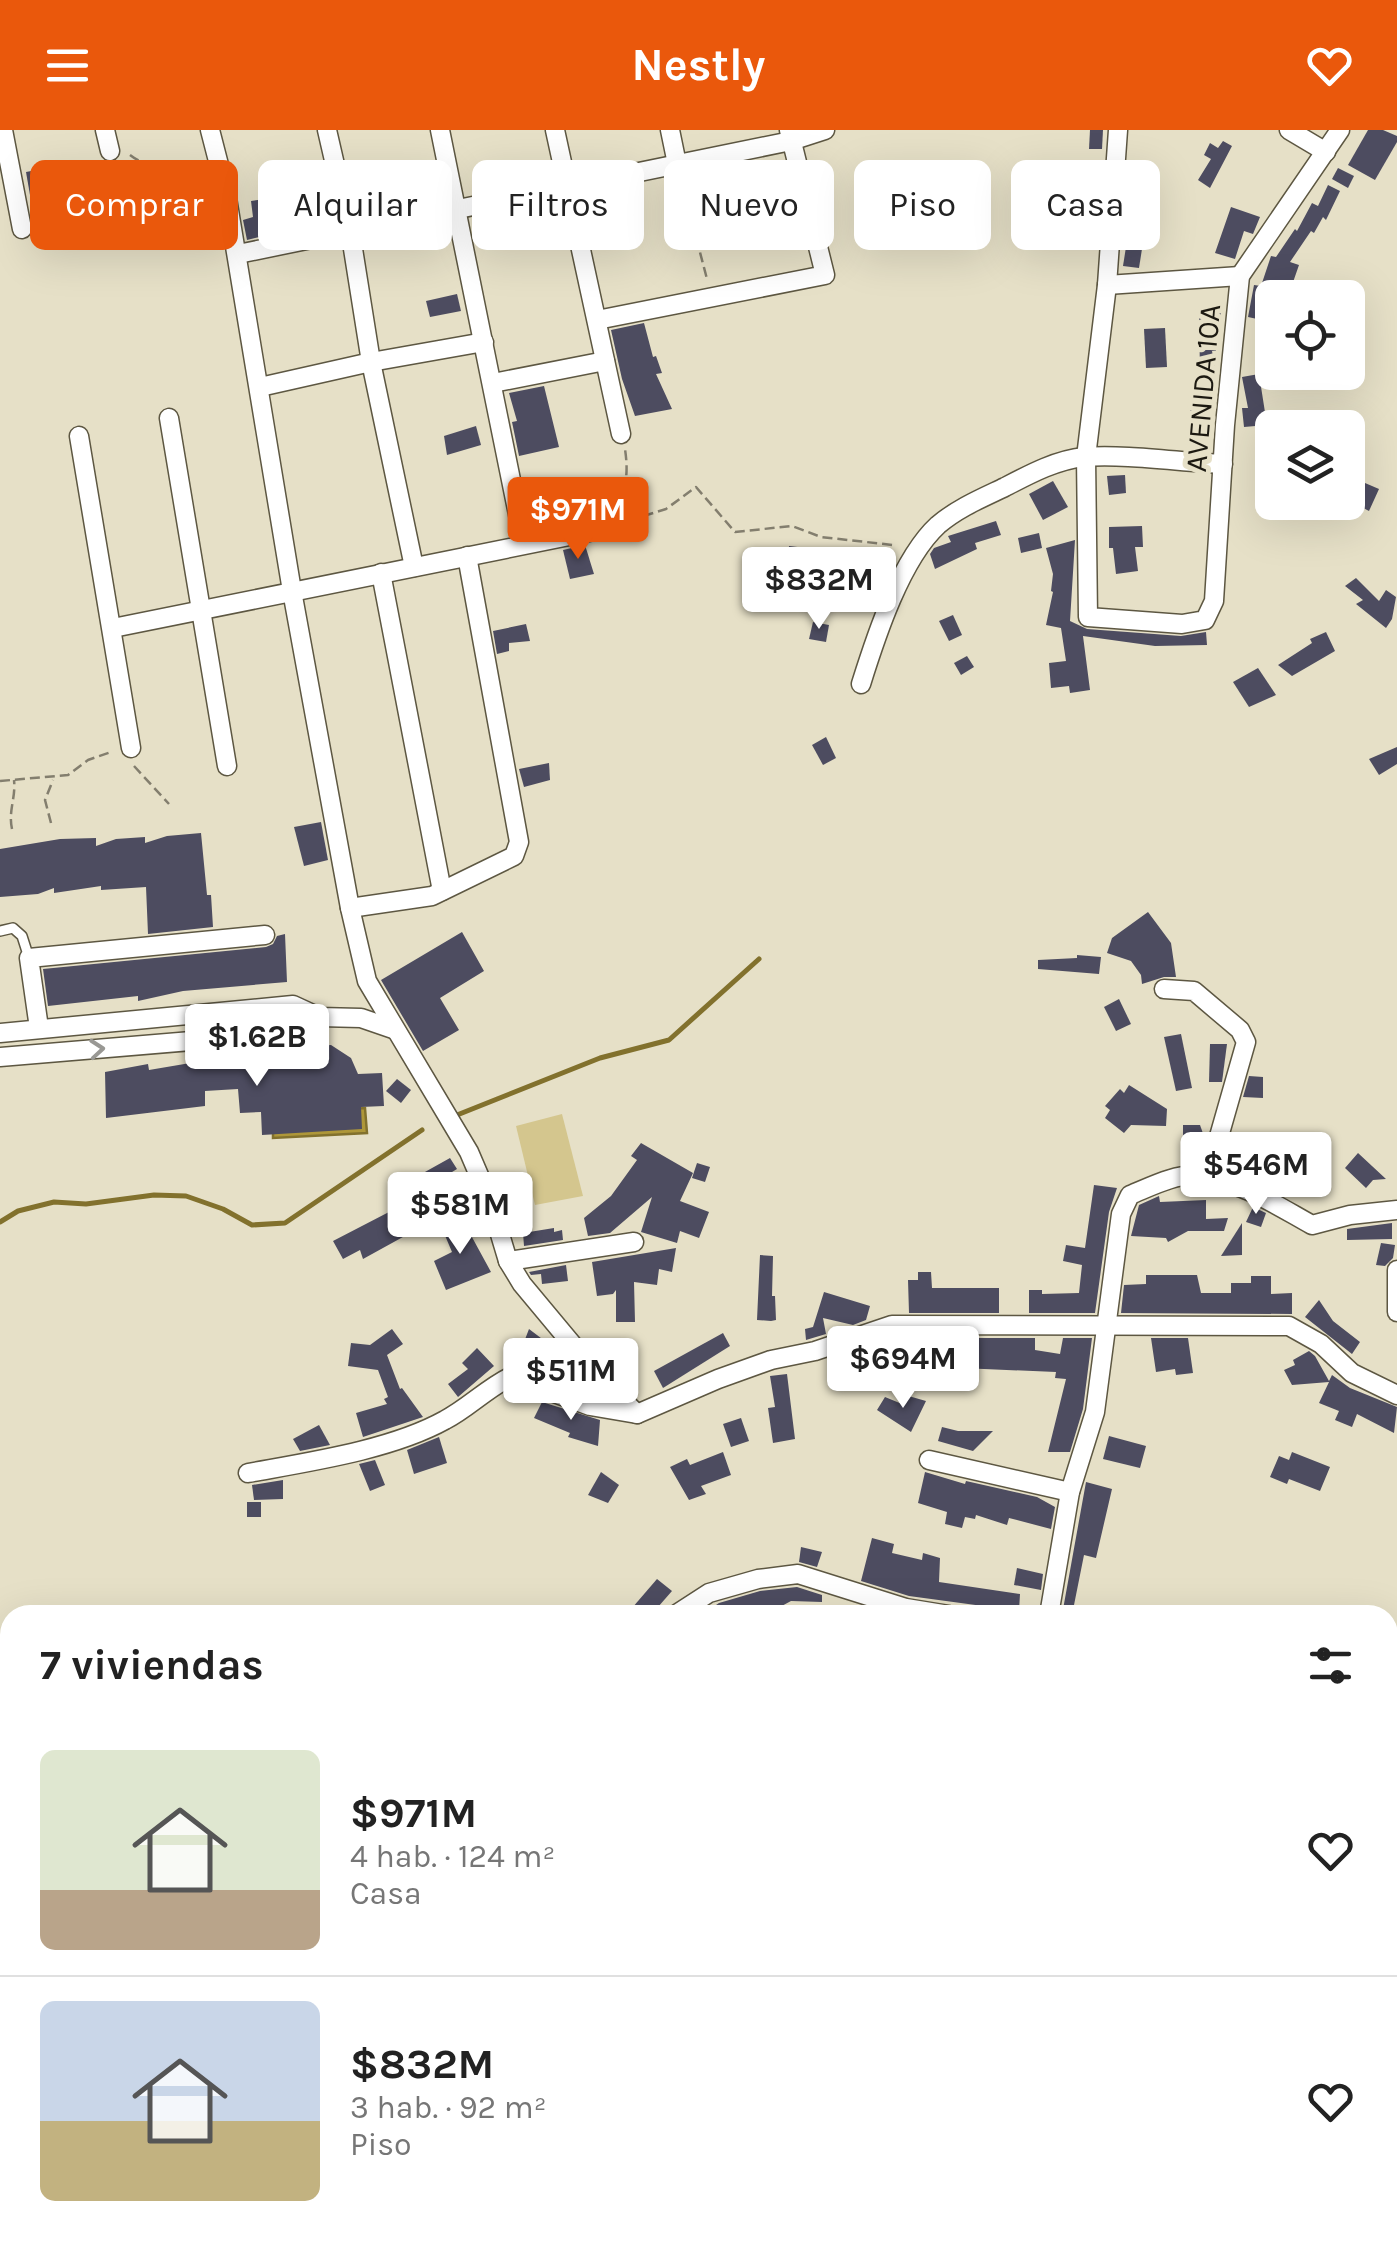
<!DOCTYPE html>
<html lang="es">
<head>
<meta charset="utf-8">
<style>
  :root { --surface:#fff; --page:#f6f6f6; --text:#222; --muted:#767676; --line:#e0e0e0; --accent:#ea580c }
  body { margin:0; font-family:Karla,sans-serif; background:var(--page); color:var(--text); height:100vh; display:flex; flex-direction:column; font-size:38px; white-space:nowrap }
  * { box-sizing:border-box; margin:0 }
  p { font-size:32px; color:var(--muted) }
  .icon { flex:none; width:55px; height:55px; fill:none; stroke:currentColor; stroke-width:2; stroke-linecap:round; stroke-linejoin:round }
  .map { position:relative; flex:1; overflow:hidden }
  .side { position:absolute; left:0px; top:1475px; width:1398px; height:642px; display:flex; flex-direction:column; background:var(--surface); border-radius:30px 30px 0 0; box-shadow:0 10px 40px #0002 }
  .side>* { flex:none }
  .top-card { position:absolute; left:30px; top:30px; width:1338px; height:90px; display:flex; gap:20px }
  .controls { position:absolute; left:1255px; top:150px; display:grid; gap:20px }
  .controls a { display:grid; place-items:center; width:110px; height:110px; border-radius:15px; background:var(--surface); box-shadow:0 10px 40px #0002; font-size:50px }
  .price { position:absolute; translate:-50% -85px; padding:0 22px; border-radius:10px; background:#fff; color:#222; font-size:32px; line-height:65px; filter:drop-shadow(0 2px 5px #0008) }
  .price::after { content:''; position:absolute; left:50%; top:60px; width:30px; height:22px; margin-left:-15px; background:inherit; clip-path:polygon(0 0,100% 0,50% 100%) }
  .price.active { background:var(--accent); color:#fff }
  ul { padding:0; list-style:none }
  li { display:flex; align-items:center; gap:30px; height:250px; padding:0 40px }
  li+li { border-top:2px solid var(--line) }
  li span { display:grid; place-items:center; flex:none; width:280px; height:200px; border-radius:15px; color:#555 }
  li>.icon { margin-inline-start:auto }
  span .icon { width:120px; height:120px; fill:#fffc; stroke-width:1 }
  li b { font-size:42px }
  h2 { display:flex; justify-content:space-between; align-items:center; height:120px; padding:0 40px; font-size:42px }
  .chip { padding:0 35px; border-radius:15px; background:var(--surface); box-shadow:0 10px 40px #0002; font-size:35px; line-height:90px }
  .chip.active { background:var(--accent); color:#fff }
  header { display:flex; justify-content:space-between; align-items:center; height:130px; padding:0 40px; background:var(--accent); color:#fff; font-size:45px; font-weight:700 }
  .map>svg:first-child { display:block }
  .green { fill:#d4c68e }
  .water { fill:#ae9739; stroke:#82712d; stroke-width:2.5 }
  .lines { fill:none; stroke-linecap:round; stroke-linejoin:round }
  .stream { stroke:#82712d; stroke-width:5 }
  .building { fill:#4d4c60 }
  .lane-casing { stroke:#5d5742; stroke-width:12 }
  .street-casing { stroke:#5d5742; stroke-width:21 }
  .path { stroke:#837e6e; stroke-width:2.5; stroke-dasharray:10 5; stroke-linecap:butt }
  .lane { stroke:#fff; stroke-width:9 }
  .street { stroke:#fff; stroke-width:18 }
  .oneway { stroke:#999894 }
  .labels { text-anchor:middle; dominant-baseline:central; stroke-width:10; stroke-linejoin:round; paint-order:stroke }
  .street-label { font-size:30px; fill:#1c1911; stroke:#e6e0c7 }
</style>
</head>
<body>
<header><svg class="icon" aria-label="menu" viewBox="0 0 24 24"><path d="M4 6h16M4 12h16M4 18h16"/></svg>Nestly<svg class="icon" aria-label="heart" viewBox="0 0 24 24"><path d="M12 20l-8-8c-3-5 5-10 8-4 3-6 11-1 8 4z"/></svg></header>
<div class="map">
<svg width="1397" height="2116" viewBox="0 0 1397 2116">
  <rect width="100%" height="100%" fill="#e6e0c7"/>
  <g class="green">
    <polygon points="562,984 583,1066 535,1075 516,996"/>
    <polygon points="838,2108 1009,2108 1004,2116 839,2116 842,2112"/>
    <polygon points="1128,2108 1259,2108 1251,2116 1140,2116"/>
  </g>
  <polygon class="water" points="365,978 367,1003 273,1008 273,984"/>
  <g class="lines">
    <g class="stream">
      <polyline points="452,987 600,928 669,910 759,829"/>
      <polyline points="0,1092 18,1081 54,1072 86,1074 154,1065 186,1066 223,1079 252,1095 285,1093 422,1000"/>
    </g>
  </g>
  <g class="building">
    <polygon points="1090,0 1103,0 1102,19 1089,19"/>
    <polygon points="1368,0 1383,0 1397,6 1397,12 1375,50 1348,35"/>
    <polygon points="1223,11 1232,16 1210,58 1198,50 1211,29 1204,25 1210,13 1218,18"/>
    <polygon points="73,33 78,56 30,65 26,42"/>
    <polygon points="1338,38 1354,46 1348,58 1332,49"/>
    <polygon points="1328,55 1340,61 1326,90 1323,87 1314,103 1311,101 1290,132 1299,135 1291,158 1278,154 1275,168 1272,168 1271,192 1248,187 1254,155 1261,156 1271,126 1276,127 1295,99 1297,101 1312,73 1318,76"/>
    <polygon points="272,68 276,84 268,84 272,104 247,110 243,90 253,87 251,71"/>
    <polygon points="319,68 324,88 300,93 296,74"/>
    <polygon points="1231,77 1260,87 1253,104 1244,101 1235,129 1215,123"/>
    <polygon points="1126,117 1142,119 1139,138 1123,136"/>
    <polygon points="457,164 461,181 430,187 426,171"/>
    <polygon points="1199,176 1221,177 1221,192 1215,192 1216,221 1212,221 1216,244 1200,246"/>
    <polygon points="644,193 653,227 656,226 662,243 656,244 672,279 635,286 622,249 611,200"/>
    <polygon points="1165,198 1167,237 1146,238 1144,199"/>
    <polygon points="1259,244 1267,295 1244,297 1242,278 1248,278 1242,247"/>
    <polygon points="544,256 559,317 519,326 512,292 517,291 509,263"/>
    <polygon points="1208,276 1211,292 1193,296 1190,279"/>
    <polygon points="476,296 481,315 447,325 444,306"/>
    <polygon points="1125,345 1126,363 1109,365 1107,346"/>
    <polygon points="1351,347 1379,359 1369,381 1348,370"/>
    <polygon points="1053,351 1068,377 1043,390 1029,364"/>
    <polygon points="573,355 578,376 531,384 527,366"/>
    <polygon points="996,391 1001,405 975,413 977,419 935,439 930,424 934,418 951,412 948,406"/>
    <polygon points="1142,396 1143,417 1135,417 1138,441 1116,444 1113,418 1109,418 1109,397"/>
    <polygon points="1039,403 1042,418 1021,423 1018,408"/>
    <polygon points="1075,410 1070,491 1087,499 1181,506 1206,502 1207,515 1155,516 1083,506 1090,560 1070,563 1069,556 1051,558 1049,533 1066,531 1061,498 1046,495 1053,462 1051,461 1053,444 1046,418"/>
    <polygon points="585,415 594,444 570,449 563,420"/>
    <polygon points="789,416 806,418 804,431 788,430"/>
    <polygon points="1356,448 1379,471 1386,460 1396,467 1392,489 1386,498 1356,474 1363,470 1345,456"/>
    <polygon points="953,485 962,505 949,511 939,491"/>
    <polygon points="813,492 829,495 826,512 809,509"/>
    <polygon points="526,494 530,511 509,513 509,521 497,524 493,501"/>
    <polygon points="1326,502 1335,521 1292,546 1278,535 1312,513 1310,509"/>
    <polygon points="967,526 974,537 961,545 954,533"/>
    <polygon points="1258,538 1276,565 1249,577 1233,552"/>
    <polygon points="826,607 836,628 823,635 812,615"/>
    <polygon points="1397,617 1397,634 1379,645 1369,629"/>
    <polygon points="549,633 550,650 524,657 519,639"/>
    <polygon points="321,692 328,730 304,736 294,697"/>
    <polygon points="201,703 207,765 211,765 213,797 148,804 146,757 101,760 101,756 54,763 54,758 38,764 0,767 0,719 60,709 96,708 96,716 116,709 145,707 145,713 167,706"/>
    <polygon points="1148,782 1171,813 1176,847 1164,847 1142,854 1141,845 1131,831 1107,823 1112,808"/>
    <polygon points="462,802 484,841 440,868 459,900 423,921 381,850"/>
    <polygon points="285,804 287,852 183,861 138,871 138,866 48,876 43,839 266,817 273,814 277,806"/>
    <polygon points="1077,825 1101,827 1099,844 1038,839 1038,830 1077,828"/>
    <polygon points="1119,869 1131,894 1116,901 1104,877"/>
    <polygon points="1181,904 1192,958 1176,961 1164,907"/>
    <polygon points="1210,914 1227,914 1222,952 1209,952"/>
    <polygon points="331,915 351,928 358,944 382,943 384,976 361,977 362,999 262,1005 261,982 240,983 238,959 205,961 205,976 106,988 105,942 148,934 149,940 214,929 212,923 232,920 234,931 262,929 269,921 287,936 286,918"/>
    <polygon points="1249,946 1263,947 1263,968 1243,967"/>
    <polygon points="397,949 411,960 401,973 386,961"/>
    <polygon points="1129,955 1167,979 1166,996 1131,995 1124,1003 1105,988 1110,980 1105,976 1120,959 1124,963"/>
    <polygon points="1183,995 1200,995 1205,1009 1202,1034 1183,1034"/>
    <polygon points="641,1013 693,1043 680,1071 709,1082 699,1108 680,1101 677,1113 641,1102 652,1067 610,1103 588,1106 584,1088 611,1066 637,1030 631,1026"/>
    <polygon points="1358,1023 1386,1049 1373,1050 1366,1058 1345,1038"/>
    <polygon points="1228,1027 1243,1029 1239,1044 1227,1040"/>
    <polygon points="1256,1027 1290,1037 1281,1051 1252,1042"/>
    <polygon points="450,1028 457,1039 447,1045 454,1058 432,1070 441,1086 363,1129 360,1120 343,1129 333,1111 416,1068 407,1052"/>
    <polygon points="697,1033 710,1037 705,1052 692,1048"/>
    <polygon points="1094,1055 1117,1058 1109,1082 1095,1183 1029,1183 1029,1160 1042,1160 1042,1164 1079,1163 1082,1135 1063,1131 1066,1115 1085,1118"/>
    <polygon points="1159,1066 1160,1072 1206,1070 1206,1089 1228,1088 1224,1101 1188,1101 1168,1112 1166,1108 1131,1106 1139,1075"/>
    <polygon points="1253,1077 1266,1083 1261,1097 1246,1092"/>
    <polygon points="461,1087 491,1142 446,1160 434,1131 452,1122 441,1096"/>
    <polygon points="1242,1093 1242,1125 1221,1126"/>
    <polygon points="1392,1093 1392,1109 1347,1110 1347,1099"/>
    <polygon points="554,1098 554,1102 562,1100 563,1110 524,1116 523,1103"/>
    <polygon points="1381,1113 1395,1115 1393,1128 1385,1136 1376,1135"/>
    <polygon points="676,1118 672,1142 659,1139 657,1155 634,1152 635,1192 616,1192 616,1160 613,1164 597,1166 592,1132"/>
    <polygon points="760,1125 773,1126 772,1166 775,1166 776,1190 771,1191 757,1190"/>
    <polygon points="566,1135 568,1151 542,1154 541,1144 531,1145 529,1142"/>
    <polygon points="918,1142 931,1142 932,1158 999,1158 999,1183 909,1183 908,1150 918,1150"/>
    <polygon points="1146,1145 1197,1145 1201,1163 1231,1163 1231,1153 1251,1153 1251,1146 1271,1146 1271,1164 1292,1163 1292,1184 1121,1183 1124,1155 1146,1154"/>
    <polygon points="824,1162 870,1176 866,1190 853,1195 823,1188 826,1204 806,1210 805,1199 813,1197"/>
    <polygon points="1319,1170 1333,1191 1360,1212 1352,1224 1305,1187"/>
    <polygon points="392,1199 403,1214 387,1225 400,1259 402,1258 423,1287 363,1307 356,1283 387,1274 384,1269 388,1267 378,1240 348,1236 351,1213 370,1215"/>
    <polygon points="529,1199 566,1227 571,1232 568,1237 550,1226 544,1233 531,1222 535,1218 524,1212"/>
    <polygon points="723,1203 730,1216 663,1258 654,1241"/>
    <polygon points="894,1208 947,1208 939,1232 880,1231 880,1240 864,1242 860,1219"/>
    <polygon points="951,1208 1035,1208 1035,1220 1060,1224 1063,1208 1092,1208 1083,1279 1070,1322 1048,1322 1066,1249 1055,1248 1056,1242 961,1238 965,1220 951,1242"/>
    <polygon points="1151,1208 1188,1208 1193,1243 1176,1245 1175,1239 1156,1242"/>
    <polygon points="477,1218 494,1236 458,1267 448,1254 468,1239 462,1233"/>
    <polygon points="1309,1221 1315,1226 1329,1251 1332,1245 1350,1258 1397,1277 1394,1303 1357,1284 1352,1297 1335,1290 1339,1281 1319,1273 1329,1252 1292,1255 1284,1240 1295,1235 1293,1230"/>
    <polygon points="787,1244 795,1309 773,1313 768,1278 775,1277 770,1246"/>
    <polygon points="905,1265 926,1271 911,1302 877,1280 885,1267 902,1274"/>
    <polygon points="542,1272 600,1290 598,1316 568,1307 570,1303 534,1288"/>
    <polygon points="741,1288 749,1311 731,1317 723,1294"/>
    <polygon points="319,1295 330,1315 300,1321 293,1309"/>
    <polygon points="942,1297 958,1301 993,1301 973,1321 938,1311"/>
    <polygon points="1109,1306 1146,1316 1140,1338 1103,1329"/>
    <polygon points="439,1307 447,1333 414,1344 407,1320"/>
    <polygon points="723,1322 731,1345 701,1356 706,1364 689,1370 670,1337 687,1329 690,1335"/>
    <polygon points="1292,1322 1330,1337 1320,1361 1289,1349 1287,1354 1270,1347 1279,1326 1289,1330"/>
    <polygon points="375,1330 385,1355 370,1361 359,1334"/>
    <polygon points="601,1342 619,1355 608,1373 588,1365"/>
    <polygon points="925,1342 965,1354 966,1351 1037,1367 1055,1377 1051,1399 1009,1388 1007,1395 976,1385 975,1389 965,1387 962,1398 945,1394 947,1382 918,1373"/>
    <polygon points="283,1350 283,1369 254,1370 252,1355"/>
    <polygon points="1086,1352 1112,1359 1096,1428 1084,1425 1072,1485 1062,1485"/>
    <rect x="247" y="1372" width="14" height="15"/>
    <polygon points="872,1408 894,1414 892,1423 922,1430 923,1423 940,1428 939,1452 1020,1464 1019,1481 909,1466 861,1451"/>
    <polygon points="801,1417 822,1422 817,1437 799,1432"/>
    <polygon points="1017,1438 1043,1444 1041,1460 1014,1455"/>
    <polygon points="657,1449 672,1461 651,1485 626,1485"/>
    <polygon points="797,1457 822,1465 822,1472 791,1471 765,1485 701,1485 719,1473 760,1461"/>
  </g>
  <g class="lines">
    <g class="lane-casing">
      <polyline id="lane" points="0,801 13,798 22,806 29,828"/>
    </g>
    <g class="street-casing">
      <g id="street">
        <polyline points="3,0 22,99"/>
        <polyline points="105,0 110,21"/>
        <polyline points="210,0 226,62 292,461 350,778 367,851 469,1022 490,1071 508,1131 522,1154 597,1244 637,1284"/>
        <polyline points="327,0 350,100 371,232 414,437"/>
        <polyline points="440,0 524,414"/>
        <polyline points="555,0 621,304"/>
        <polyline points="670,0 677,34"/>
        <polyline points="1118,0 1107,155 1086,327 1088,487 1182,494 1205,490 1214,471 1225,295 1240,146 1340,0"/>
        <polyline points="1289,0 1326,22"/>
        <polyline points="238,124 791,11 825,0"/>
        <polyline points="1107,155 1240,146"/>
        <polyline points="597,190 825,145 789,0"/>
        <polyline points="493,253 605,231"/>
        <polyline points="260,257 371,232 484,212"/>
        <polyline points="169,288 227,636"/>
        <polyline points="79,306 131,618"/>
        <polyline points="381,443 442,761"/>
        <polyline points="113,498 599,400"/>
        <path d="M861,554C876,506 901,429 938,395C958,378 982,368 1005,357C1030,344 1056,330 1084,327C1127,324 1179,332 1223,334"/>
        <polyline points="350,778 432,766 514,726 519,712 467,426"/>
        <polyline points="1164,859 1194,861 1240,900 1246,912 1216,1017 1214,1050"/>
        <polyline points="39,898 29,828 265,805"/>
        <polyline points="0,903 293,875 319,887 361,888 393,899"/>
        <polyline points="0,927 287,903 319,887"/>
        <polyline points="508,1131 634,1112"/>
        <polyline points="1397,1140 1397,1182"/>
        <polyline points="929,1330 1070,1362"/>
        <path d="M248,1343C308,1332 391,1320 445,1290C468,1278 486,1259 510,1247L590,1276L637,1284L718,1249L771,1230L815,1221L892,1195L1289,1196L1321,1214L1352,1243L1397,1265"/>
        <polyline points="675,1485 709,1463 758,1449 798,1444 906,1478 949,1485"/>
        <path d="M1049,1485L1070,1362L1095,1282L1121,1084L1130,1065C1150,1057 1176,1043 1198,1046C1240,1051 1276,1075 1312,1095L1350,1085L1397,1080"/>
        <polyline points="1388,1581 1397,1577"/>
        <polyline points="1388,1671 1397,1666"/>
        <polyline points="483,2108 484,2116"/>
        <polyline points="1385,2108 1394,2116"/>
      </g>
    </g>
    <g class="path">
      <path d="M130,25C148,39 161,33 181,41L191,64L207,63"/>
      <polyline points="681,50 707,149"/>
      <path d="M609,386C626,365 629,346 625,319"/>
      <polyline points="615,395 666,379 696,357 735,402 792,396 821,407 893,415"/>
      <polyline points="134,636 169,674"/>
      <polyline points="0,651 68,645 88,630 111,622"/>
      <polyline points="51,693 45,670 53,650"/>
      <path d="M12,699C8,681 16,668 14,650"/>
    </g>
    <use href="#lane" class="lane"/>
    <use href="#street" class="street"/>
  </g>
  <defs><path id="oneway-chevron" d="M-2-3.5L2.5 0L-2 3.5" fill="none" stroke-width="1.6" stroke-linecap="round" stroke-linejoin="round" transform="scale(2.5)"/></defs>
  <use class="oneway" href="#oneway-chevron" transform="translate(97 919) rotate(-5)"/>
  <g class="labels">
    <g class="street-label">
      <text transform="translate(1203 258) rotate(-85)">AVENIDA 10A</text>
    </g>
  </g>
</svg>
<div class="controls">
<a><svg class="icon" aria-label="locate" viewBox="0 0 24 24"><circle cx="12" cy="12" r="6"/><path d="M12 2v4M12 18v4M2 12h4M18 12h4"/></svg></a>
<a><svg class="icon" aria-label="layers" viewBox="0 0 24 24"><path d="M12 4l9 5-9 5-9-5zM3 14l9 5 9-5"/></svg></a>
</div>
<b class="price active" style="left:578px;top:432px">$971M</b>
<b class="price" style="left:819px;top:502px">$832M</b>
<b class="price" style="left:257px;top:959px">$1.62B</b>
<b class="price" style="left:1256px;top:1087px">$546M</b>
<b class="price" style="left:460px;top:1127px">$581M</b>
<b class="price" style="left:903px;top:1281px">$694M</b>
<b class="price" style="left:571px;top:1293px">$511M</b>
<div class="top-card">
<a class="chip active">Comprar</a>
<a class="chip">Alquilar</a>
<a class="chip">Filtros</a>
<a class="chip">Nuevo</a>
<a class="chip">Piso</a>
<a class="chip">Casa</a>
</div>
<section class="side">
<h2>7 viviendas<svg class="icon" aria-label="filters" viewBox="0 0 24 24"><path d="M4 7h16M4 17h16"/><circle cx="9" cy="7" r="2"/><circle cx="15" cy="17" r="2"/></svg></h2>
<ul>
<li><span style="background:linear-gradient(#dfe7d0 70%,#b9a48a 0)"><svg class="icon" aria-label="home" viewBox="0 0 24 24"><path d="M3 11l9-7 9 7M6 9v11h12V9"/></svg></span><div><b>$971M</b><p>4 hab. · 124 m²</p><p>Casa</p></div><svg class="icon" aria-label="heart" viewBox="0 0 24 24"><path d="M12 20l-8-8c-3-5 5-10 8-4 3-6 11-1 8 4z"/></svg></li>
<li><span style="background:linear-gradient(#c9d6e8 60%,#c2b280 0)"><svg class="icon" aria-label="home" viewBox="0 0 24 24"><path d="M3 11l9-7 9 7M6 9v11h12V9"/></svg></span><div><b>$832M</b><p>3 hab. · 92 m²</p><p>Piso</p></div><svg class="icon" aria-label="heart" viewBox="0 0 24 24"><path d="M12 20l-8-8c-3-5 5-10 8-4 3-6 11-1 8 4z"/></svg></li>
</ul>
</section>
</div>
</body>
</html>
